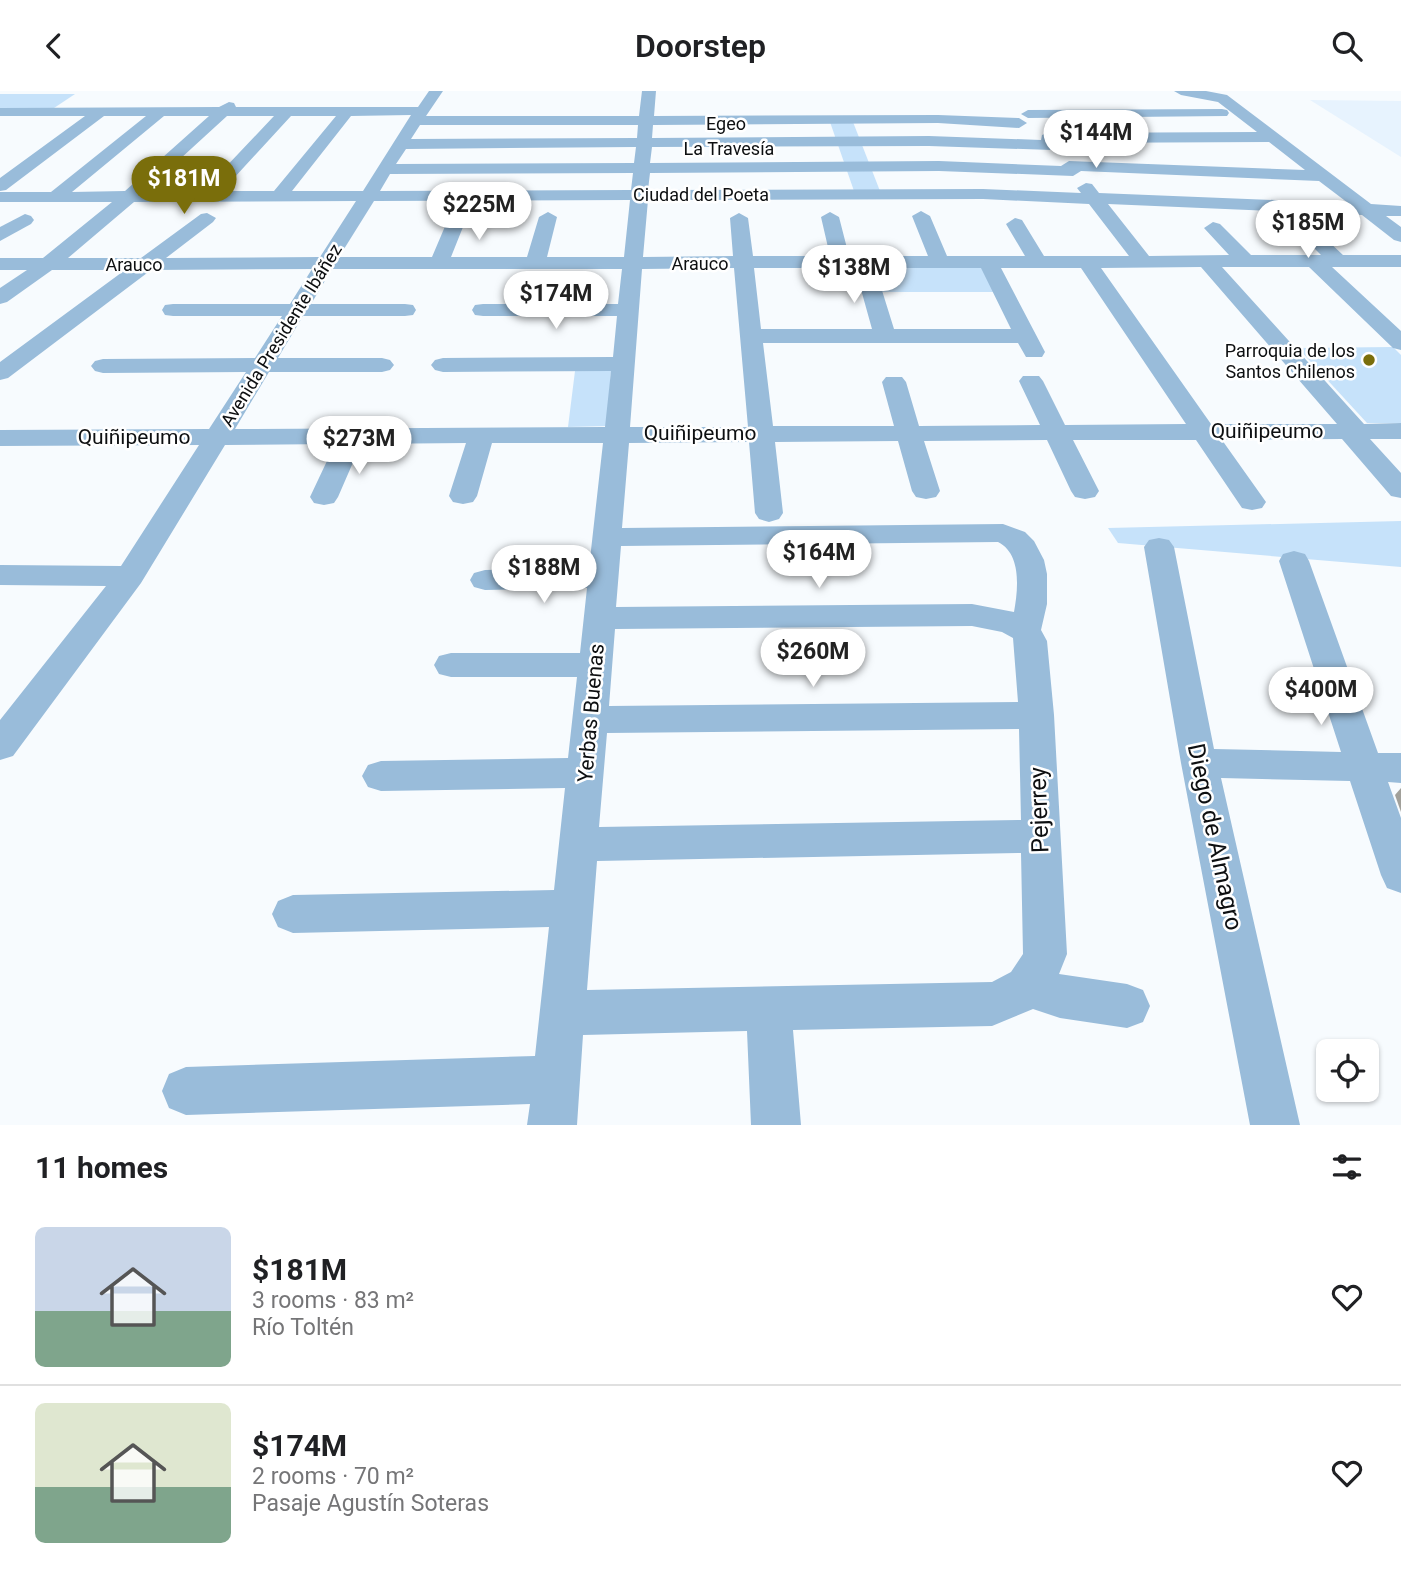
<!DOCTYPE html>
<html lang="en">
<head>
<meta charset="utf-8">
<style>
  :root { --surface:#fff; --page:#f6f6f6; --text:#202124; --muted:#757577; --line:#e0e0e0; --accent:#7a6e0b }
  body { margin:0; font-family:Roboto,sans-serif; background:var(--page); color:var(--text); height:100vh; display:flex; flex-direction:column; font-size:26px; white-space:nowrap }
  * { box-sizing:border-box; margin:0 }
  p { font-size:23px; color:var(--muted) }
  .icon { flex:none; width:38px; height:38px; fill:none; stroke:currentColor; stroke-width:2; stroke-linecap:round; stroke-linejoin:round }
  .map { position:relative; height:1034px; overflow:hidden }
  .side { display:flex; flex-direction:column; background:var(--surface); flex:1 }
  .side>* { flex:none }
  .tools { position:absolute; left:1316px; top:948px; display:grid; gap:14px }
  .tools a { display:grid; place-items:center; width:63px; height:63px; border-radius:10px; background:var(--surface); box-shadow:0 2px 5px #0004; font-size:35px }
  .price { position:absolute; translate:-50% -60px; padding:0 16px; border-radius:24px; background:#fff; color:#222; font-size:23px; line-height:46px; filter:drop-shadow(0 2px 4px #0008) }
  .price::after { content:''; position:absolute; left:50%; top:42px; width:21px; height:16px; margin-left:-10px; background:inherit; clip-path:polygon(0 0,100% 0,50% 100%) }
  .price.current { background:var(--accent); color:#fff }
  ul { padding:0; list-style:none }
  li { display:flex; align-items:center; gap:21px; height:175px; padding:0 35px }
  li+li { border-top:2px solid var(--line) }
  li span { display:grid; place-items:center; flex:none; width:196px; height:140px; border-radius:10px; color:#555 }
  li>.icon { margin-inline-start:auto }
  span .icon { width:84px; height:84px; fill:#fffc; stroke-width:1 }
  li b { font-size:30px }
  h2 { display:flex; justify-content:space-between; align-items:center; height:84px; padding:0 35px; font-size:30px }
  header { display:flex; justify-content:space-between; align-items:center; height:91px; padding:0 35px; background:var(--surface); font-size:32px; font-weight:600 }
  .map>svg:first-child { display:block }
  .built { fill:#e7f3fe }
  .green { fill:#c6e2fa }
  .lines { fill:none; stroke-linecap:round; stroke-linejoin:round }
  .path { stroke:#9ea2a4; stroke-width:2.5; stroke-dasharray:2.5 2.5; stroke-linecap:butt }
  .minor { fill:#99bcda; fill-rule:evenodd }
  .wall { fill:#a1a09a }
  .poi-dot { fill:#7a6e0b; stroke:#fff; stroke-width:2.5 }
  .labels { text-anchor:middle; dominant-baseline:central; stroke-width:5; stroke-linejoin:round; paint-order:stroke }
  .far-street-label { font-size:18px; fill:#0d0f11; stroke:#fff }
  .far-poi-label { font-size:18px; fill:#0d0f11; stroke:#fff; text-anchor:end }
  .street-label { font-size:21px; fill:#0d0f11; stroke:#fff }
  .near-street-label { font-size:24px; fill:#0d0f11; stroke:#fff }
</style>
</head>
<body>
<header><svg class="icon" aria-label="back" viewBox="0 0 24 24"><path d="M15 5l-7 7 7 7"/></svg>Doorstep<svg class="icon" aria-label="search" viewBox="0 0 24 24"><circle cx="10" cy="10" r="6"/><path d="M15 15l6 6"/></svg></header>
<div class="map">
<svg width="1401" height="1034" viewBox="0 0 1401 1034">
  <rect width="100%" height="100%" fill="#f7fbfe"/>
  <polygon class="built" points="1310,9 1401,10 1401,66"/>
  <g class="green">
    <polygon points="0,3 75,3 51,19 0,19"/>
    <polygon points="830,31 853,31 880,100 854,100"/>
    <polygon points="982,175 995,201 879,201 871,176"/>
    <polygon points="1393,256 1401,264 1401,332 1367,332 1298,257"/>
    <polygon points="575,280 611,280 607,335 568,336"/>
    <polygon points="1401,430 1401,476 1118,452 1108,437"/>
  </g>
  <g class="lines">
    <polyline class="path" points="178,84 204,84"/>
    <g class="minor">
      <path d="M429,0H443L426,25H639L642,0H656L654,25L938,24L1019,27L1027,32L1019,37L938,32L653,34L652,47L929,45L1041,49L1042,44L1047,42L1257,41L1218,11L1181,4L1174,0H1206L1227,4L1371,113L1401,115V125H1386L1401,136V151L1394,149L1362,124L1108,113L1149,165L1229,164L1204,137L1213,131L1220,133L1251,164H1321L1296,139L1305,133L1312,135L1343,164H1401V176H1332L1401,240V259L1393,257L1309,176H1222L1364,333L1401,332V348H1370L1401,382V407L1391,405L1342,348L1222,349L1266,411L1262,417L1252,419L1242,417L1196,349H1073L1099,400L1095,406L1085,408L1075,406L1071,400L1047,349L924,350L940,400L936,406L926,408L916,406L912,400L898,350L775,351L783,422L779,428L769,431L759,428L755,422L749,351L629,352L622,437L1003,433L1025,441L1034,450L1044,469L1047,483V513L1041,539L1047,550L1054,624L1067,863L1059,883L1127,893L1143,899L1150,915L1143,931L1127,937L1060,927L1033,918L992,935L793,939L801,1034H751L747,940L583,944L577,1034H527L530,1013L186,1024L169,1017L162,1000L169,983L186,976L535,965L549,836L293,842L278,836L272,823L278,810L293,804L554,799L565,697L381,700L368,696L362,685L368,674L381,670L568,667L577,586H451L439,583L434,574L439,565L451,562H580L587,497L485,499L474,496L470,489L474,482L485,479L589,477L603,352H492L477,405L473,411L463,413L453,411L449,405L466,352L361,353L338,406L334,412L324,414L314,412L310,406L335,353L225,354L141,492L13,665L0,669V629L106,495L0,494V474L121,475L199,354L0,355V339L209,338L246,281L103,282L95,280L91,275L95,270L103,268L255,267L282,225H173L165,224L162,219L165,214L173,213H290L312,178L151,179L8,287L0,289V271L125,179H52L7,211L0,213V197L27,179H0V167H43L112,111H0V101H51L146,25H104L6,99L0,100V87L85,25H0V17L219,16L229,11L234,12L236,16H418ZM411,24L363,100H292L351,25ZM164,25H209L125,100L72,101ZM227,25H274L203,100H145ZM291,25H336L274,100H222ZM420,34H638L637,47L411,48ZM1269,51L1305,79L1069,70L1061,75L939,70L650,72L652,56L929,55L1052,59L1058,57V52ZM636,56L634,72L396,73L406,58ZM939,80L1073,85L1081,80L1319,90L1348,112L1099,102L1092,93L1086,92L1077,97L1081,102L983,98L648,99L650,82ZM633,82L631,99L380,100L390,83ZM983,108L1089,113L1129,165H1044L1022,129L1015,127L1006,133L1025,165H947L930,125L921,120L912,125L928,165H849L839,126L830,121L821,126L830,165H753L748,127L739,122L730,127L733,165L643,166L648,109ZM630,109L624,166H547L557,126L548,121L539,126L527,166H451L467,126L458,121L449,126L432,166H339L374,110ZM356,110L320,166L166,167L213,131L216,127L207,122L201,123L141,167H68L134,111ZM1201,176L1337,333H1211L1101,177ZM734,177L748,336H630L642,178ZM754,177H855L872,238H761ZM875,177H981L1011,238H894ZM1001,177H1081L1186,333L1065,334L1043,290L1039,285H1023L1019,290L1040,334L919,335L906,291L902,286H886L882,291L894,335H773L763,252H1018L1026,266H1042L1045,261ZM332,178H622L618,213H483L475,214L472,219L475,224L483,225H617L613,266L443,267L435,269L431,274L435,279L443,281L611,280L605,336L235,338L269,281H382L390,279L394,274L390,269L382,267H278L303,225H405L413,224L416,219L413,214L405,213H311ZM998,451C1022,463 1018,499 1014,521L972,513L616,516L621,455ZM972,535L1002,541L1013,547L1018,611L609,615L615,538ZM1019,638L1021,729L599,736L607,642ZM1021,762L1023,863L1011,881L992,891L587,899L597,770Z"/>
      <polygon points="1222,18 1227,19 1229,22 1227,25 1028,27 1021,23 1028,19"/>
      <polygon points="25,123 31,125 34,129 31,133 0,150 0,136"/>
      <polygon points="1159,447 1169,449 1174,456 1214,658 1341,661 1279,470 1283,463 1294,460 1305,463 1309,470 1378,662 1401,662 1401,692 1388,691 1401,727 1401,802 1387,797 1381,784 1350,690 1221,687 1300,1034 1250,1034 1181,672 1144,456 1149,449"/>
    </g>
  </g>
  <polygon class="wall" points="1401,697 1401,721 1395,704"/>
  <circle class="poi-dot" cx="1369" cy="269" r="7"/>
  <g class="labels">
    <g class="far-street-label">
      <text x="726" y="32">Egeo</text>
      <text x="729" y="57">La Travesía</text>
      <text x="701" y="103">Ciudad del Poeta</text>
      <text x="700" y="172">Arauco</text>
      <text x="134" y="173">Arauco</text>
      <text transform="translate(281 244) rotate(-58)">Avenida Presidente Ibáñez</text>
    </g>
    <g class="far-poi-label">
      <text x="1355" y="259">Parroquia de los<tspan x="1355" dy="21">Santos Chilenos</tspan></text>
    </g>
    <g class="street-label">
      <text x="1267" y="340">Quiñipeumo</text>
      <text x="700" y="342">Quiñipeumo</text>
      <text x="134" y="346">Quiñipeumo</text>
      <text transform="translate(591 622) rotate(-85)">Yerbas Buenas</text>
    </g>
    <g class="near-street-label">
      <text transform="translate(1039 719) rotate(-92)">Pejerrey</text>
      <text transform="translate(1215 746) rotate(78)">Diego de Almagro</text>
    </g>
  </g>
</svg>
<div class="tools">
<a><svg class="icon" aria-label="locate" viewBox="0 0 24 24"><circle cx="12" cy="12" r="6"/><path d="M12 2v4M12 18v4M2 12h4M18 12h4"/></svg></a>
</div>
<b class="price" style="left:1096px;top:79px">$144M</b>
<b class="price current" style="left:184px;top:125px">$181M</b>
<b class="price" style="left:479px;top:151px">$225M</b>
<b class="price" style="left:1308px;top:169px">$185M</b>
<b class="price" style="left:854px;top:214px">$138M</b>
<b class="price" style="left:556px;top:240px">$174M</b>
<b class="price" style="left:359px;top:385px">$273M</b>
<b class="price" style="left:819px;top:499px">$164M</b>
<b class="price" style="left:544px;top:514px">$188M</b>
<b class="price" style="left:813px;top:598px">$260M</b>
<b class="price" style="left:1321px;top:636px">$400M</b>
</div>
<section class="side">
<h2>11 homes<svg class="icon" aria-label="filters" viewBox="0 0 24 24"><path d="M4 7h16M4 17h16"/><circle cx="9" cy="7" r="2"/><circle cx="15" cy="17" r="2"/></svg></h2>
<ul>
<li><span style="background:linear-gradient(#c9d6e8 60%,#7fa58c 0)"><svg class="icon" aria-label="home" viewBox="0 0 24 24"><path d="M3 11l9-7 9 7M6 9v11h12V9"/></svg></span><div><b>$181M</b><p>3 rooms · 83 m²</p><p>Río Toltén</p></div><svg class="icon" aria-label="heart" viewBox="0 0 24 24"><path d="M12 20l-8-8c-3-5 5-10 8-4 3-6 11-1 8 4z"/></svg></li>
<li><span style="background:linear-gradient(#dfe7d0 60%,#7fa58c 0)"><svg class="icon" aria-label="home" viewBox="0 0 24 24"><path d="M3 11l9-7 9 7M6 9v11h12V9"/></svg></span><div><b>$174M</b><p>2 rooms · 70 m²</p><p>Pasaje Agustín Soteras</p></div><svg class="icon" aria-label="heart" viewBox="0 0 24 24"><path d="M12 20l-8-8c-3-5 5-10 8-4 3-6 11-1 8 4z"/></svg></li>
</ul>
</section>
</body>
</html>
